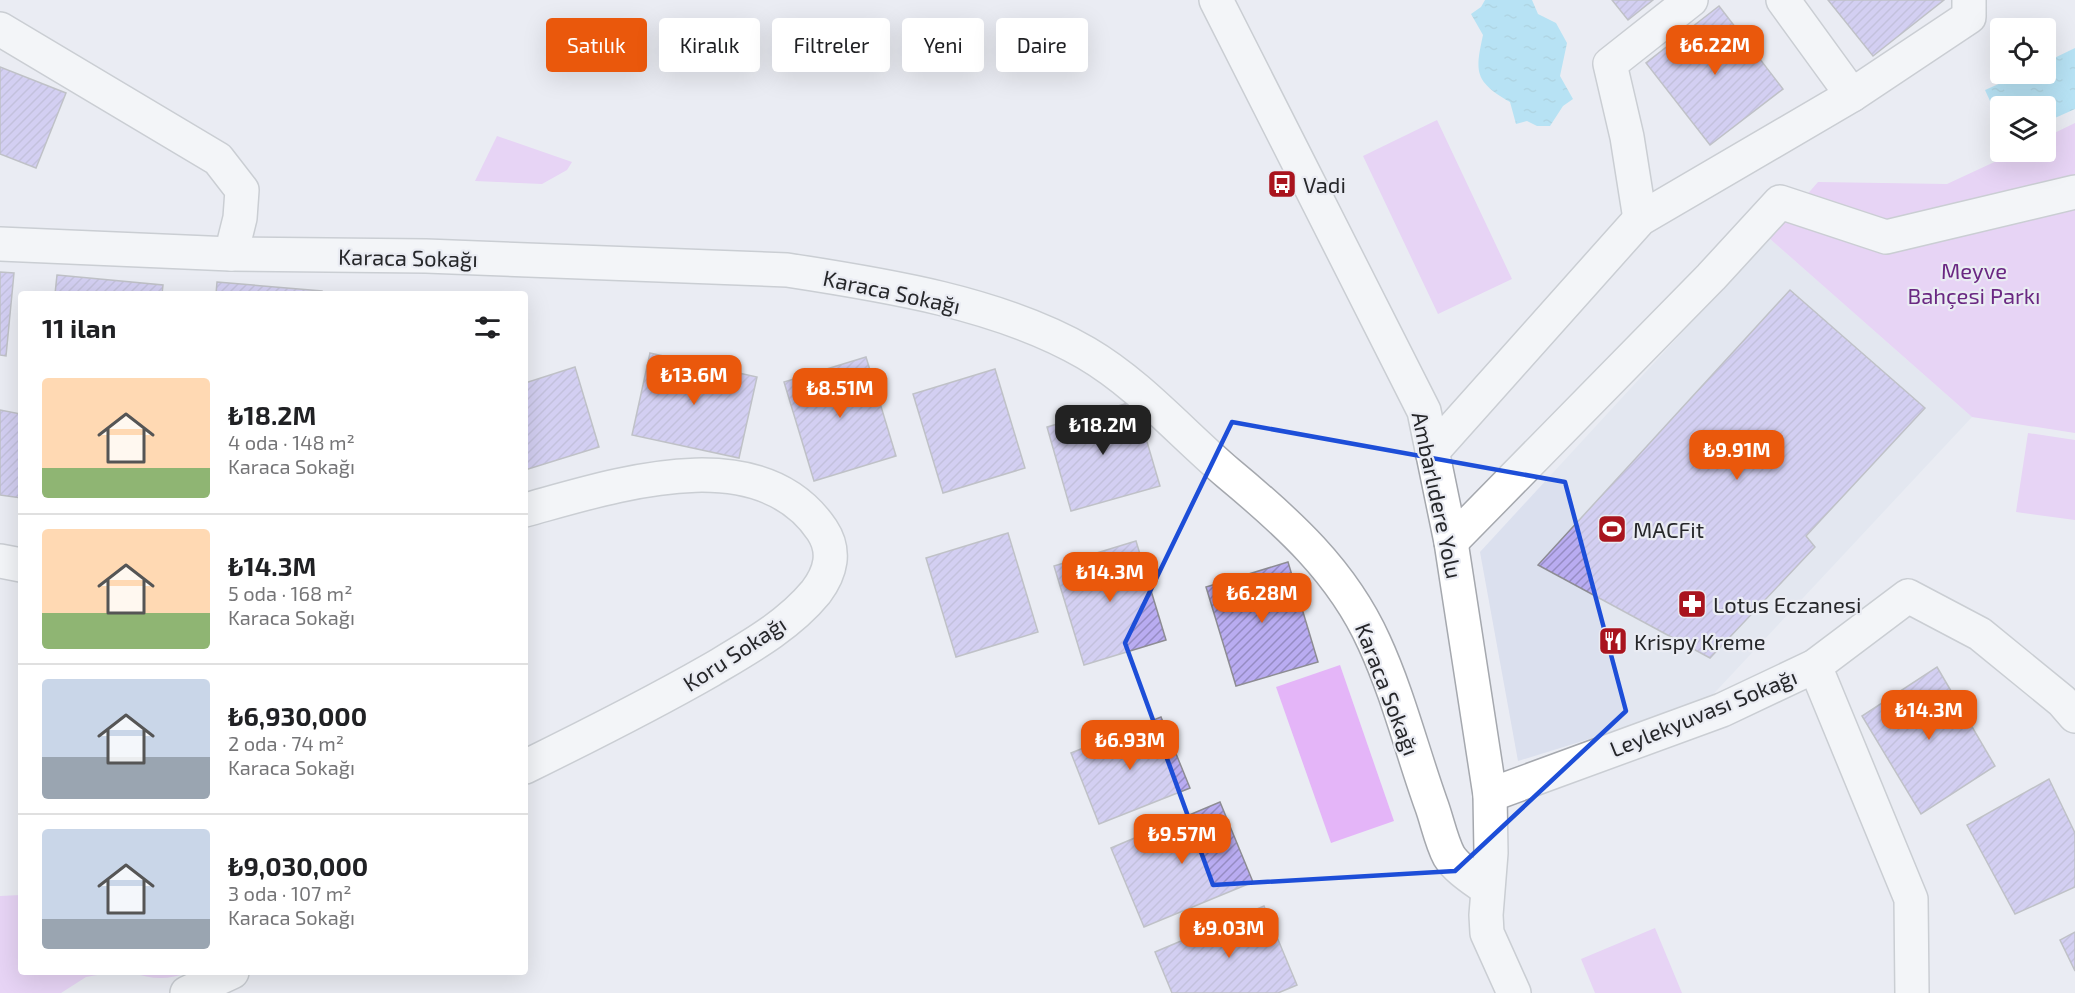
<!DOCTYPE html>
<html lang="tr">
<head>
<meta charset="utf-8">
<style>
  :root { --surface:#fff; --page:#f2f2f2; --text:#202124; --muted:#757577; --line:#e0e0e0; --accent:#ea580c }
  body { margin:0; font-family:"Exo 2",sans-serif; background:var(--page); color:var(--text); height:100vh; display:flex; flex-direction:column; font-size:22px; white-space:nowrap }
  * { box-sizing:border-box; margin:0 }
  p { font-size:20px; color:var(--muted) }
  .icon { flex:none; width:33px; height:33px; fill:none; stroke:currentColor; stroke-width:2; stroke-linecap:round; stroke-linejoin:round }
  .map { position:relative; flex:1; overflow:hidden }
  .panel { position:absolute; left:18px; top:291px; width:510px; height:684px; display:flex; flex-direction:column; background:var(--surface); border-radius:6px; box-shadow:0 6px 24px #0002 }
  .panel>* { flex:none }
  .guide { position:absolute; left:546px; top:18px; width:570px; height:54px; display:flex; gap:12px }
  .fabs { position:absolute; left:1990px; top:18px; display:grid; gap:12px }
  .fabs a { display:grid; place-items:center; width:66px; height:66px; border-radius:6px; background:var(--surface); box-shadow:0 6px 24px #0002; font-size:30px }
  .price { position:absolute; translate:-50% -51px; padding:0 14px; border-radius:12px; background:var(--accent); color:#fff; font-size:20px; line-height:39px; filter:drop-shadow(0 2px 3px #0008) }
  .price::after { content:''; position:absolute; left:50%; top:36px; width:18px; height:14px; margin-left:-9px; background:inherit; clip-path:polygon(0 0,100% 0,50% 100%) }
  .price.active { background:#222; color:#fff }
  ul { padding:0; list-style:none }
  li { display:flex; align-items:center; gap:18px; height:150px; padding:0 24px }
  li+li { border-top:2px solid var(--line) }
  li span { display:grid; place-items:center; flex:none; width:168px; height:120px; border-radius:6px; color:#555 }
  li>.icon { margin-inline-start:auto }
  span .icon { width:72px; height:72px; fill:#fffc; stroke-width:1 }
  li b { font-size:26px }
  h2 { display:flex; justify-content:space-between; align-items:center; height:72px; padding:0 24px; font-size:26px }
  .pill { padding:0 21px; border-radius:6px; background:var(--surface); box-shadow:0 6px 24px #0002; font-size:21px; line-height:54px }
  .pill.active { background:var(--accent); color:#fff }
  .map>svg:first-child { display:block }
  .built { fill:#dbe0ee }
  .green { fill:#e4b5f8 }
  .water { fill:url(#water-ripples) }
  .building { fill:url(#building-hatch); stroke:#8d8c93; stroke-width:1.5 }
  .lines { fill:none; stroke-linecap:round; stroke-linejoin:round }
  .minor-casing { stroke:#a5a8ae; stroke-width:36 }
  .minor { stroke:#fff; stroke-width:33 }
  .marked { fill:none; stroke:#1d4ed8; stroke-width:4.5; stroke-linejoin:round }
  .labels { text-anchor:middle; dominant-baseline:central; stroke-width:4.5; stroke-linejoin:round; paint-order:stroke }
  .poi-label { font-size:22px; fill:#26272a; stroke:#eaecf3; text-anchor:start }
  .street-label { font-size:22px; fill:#26272a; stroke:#eaecf3 }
  .park-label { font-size:22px; fill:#6a2882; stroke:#eaecf3 }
</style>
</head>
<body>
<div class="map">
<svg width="2075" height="993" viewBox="0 0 2075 993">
  <defs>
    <pattern id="water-ripples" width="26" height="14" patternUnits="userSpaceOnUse" patternTransform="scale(1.5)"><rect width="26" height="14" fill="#7ad6f5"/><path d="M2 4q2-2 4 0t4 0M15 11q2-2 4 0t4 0" fill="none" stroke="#69b8d2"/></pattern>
    <pattern id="building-hatch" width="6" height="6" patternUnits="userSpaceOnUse" patternTransform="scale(1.5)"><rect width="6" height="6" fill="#b9acf1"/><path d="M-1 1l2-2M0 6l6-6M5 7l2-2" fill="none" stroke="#968cc3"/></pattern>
  </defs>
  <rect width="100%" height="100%" fill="#eaecf3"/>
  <polygon class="built" points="1769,238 1972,417 1705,703 1518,761 1480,552"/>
  <g class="green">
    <polygon points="1437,120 1512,279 1438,314 1363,156"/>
    <polygon points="2075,123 2075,433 1972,417 1769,238 1818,182 1947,184 2016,152 2046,152 2046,137"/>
    <polygon points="497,136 572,162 567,170 542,184 475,181"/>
    <polygon points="2028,433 2075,440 2075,520 2016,512"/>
    <polygon points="1340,665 1394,821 1331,843 1276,687"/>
    <polygon points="21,895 21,972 114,972 86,977 61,993 0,993 0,896"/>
    <polygon points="1655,928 1682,993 1595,993 1581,959"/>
    <path d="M131,972H189C168,980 153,980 131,972Z"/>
  </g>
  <g class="water">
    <path d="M1485,0H1532L1538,14L1556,23L1567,43L1560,76L1573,99L1563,106L1550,126H1537L1527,121L1516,124L1510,102C1474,81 1475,72 1483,35L1471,14L1481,7Z"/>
    <polygon points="2075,48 2075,109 2046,122 2046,106 2001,106 2001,125 1985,90 2021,74 2046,74 2046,62"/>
  </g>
  <g class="building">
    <polygon points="1612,0 1653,0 1628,20"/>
    <polygon points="1828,0 1944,0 1873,56"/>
    <polygon points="1719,6 1783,89 1710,145 1646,63"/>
    <polygon points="0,67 66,93 36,168 0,154"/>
    <polygon points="0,272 14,273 6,356 0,355"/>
    <polygon points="57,275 163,285 162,294 55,294"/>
    <polygon points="217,282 322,291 322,294 216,294"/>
    <polygon points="1790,290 1925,408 1806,536 1815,547 1710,658 1538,565"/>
    <polygon points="650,353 757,377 739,458 632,435"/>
    <polygon points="866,357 896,456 814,481 784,382"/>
    <polygon points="575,367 599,447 525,470 525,383"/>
    <polygon points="995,369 1025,468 943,493 913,394"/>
    <polygon points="1135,401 1160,486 1071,511 1047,427"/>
    <polygon points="0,410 21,414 21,498 0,495"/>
    <polygon points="1008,533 1038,632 956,657 926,558"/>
    <polygon points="1136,541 1166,640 1084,665 1054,566"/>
    <polygon points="1288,562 1318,662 1236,686 1206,587"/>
    <polygon points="1937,667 1995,766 1921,814 1862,716"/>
    <polygon points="1161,717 1190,788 1099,824 1071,753"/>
    <polygon points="2049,779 2075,833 2075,887 2015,914 1967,825"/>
    <polygon points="1220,802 1253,882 1144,927 1111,848"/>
    <polygon points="1264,906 1297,985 1278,993 1172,993 1155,952"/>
    <polygon points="2075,932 2075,971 2060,940"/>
  </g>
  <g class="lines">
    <g class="minor-casing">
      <g id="minor">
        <polyline points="1216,0 1424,411 1451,542 1490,795 1491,853 1486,915 1487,933 1514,993"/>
        <polyline points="1783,0 1852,95"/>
        <polyline points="0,29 218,159 242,190 240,218 231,254"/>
        <polyline points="1640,219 1627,137 1610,64 1691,0"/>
        <path d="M0,244L231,254L426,256L787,270C885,285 1000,303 1086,353C1139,384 1181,433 1228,473C1287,522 1342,571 1374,642C1398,694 1412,751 1431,804C1437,820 1441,841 1449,856C1457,869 1475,880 1487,889"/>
        <polyline points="1432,452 1640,219 1852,95 1969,17 1969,0"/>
        <path d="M525,510C613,486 759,436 822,530C836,551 831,572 816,592C788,626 748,648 711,670C650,705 588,736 525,767"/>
        <polyline points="1451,542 1711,277 1780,202 1886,237 2075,192"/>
        <polyline points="0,561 21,565"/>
        <polyline points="1815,666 1911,899 1912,993"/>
        <polyline points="1490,795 1722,710 1815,666 1908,596 1980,634 2062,701 2075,716"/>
        <polyline points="187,993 232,972"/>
      </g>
    </g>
    <use href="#minor" class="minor"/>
  </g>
  <path d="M0 0H2075V993H0ZM1232,422L1565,482L1626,711L1455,871L1213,885L1125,643Z" fill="#eaecf3" fill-opacity=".55" fill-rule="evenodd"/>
  <path class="marked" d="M1232,422L1565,482L1626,711L1455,871L1213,885L1125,643Z"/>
  <defs>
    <g id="bus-square" transform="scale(1.5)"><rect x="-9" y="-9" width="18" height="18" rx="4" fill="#a9141e" stroke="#eaecf3"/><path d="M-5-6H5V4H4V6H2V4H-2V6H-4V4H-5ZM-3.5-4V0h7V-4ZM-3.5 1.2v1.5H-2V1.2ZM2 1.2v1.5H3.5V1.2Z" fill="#fff"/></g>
    <g id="stadium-square" transform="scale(1.5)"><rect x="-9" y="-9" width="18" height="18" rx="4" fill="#a9141e" stroke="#eaecf3"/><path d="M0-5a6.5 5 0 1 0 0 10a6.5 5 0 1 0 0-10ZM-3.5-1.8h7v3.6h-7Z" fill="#fff"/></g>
    <g id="pharmacy-square" transform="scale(1.5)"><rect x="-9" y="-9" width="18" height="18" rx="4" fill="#a9141e" stroke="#eaecf3"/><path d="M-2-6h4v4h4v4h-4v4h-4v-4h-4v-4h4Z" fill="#fff"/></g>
    <g id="restaurant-square" transform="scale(1.5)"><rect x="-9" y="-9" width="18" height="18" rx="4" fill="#a9141e" stroke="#eaecf3"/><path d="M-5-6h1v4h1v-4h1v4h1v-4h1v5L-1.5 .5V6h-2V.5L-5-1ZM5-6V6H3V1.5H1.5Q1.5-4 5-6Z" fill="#fff"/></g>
  </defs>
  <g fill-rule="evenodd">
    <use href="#bus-square" x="1282" y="184"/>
    <use href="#stadium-square" x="1612" y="529"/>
    <use href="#pharmacy-square" x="1692" y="604"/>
    <use href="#restaurant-square" x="1613" y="641"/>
  </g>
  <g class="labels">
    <g class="poi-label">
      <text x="1303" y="184">Vadi</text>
      <text x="1633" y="529">MACFit</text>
      <text x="1713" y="604">Lotus Eczanesi</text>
      <text x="1634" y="641">Krispy Kreme</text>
    </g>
    <g class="street-label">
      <text transform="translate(408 257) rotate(1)">Karaca Sokağı</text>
      <text transform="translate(892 291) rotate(12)">Karaca Sokağı</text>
      <text transform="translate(1438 495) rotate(78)">Ambarlıdere Yolu</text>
      <text transform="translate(734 653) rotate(-33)">Koru Sokağı</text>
      <text transform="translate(1388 689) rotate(69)">Karaca Sokağı</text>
      <text transform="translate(1703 712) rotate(-22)">Leylekyuvası Sokağı</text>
    </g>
    <g class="park-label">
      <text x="1974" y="270">Meyve<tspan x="1974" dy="25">Bahçesi Parkı</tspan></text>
    </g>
  </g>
</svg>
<div class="fabs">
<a><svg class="icon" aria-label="locate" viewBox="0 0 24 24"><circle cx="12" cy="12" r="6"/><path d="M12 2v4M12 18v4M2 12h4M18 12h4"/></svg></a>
<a><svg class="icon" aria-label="layers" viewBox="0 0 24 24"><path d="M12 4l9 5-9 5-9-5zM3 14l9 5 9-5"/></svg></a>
</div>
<b class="price" style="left:1715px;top:76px">₺6.22M</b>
<b class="price" style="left:694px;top:406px">₺13.6M</b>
<b class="price" style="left:840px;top:419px">₺8.51M</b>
<b class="price active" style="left:1103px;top:456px">₺18.2M</b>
<b class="price" style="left:1737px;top:481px">₺9.91M</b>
<b class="price" style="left:1110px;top:603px">₺14.3M</b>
<b class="price" style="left:1262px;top:624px">₺6.28M</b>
<b class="price" style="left:1929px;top:741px">₺14.3M</b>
<b class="price" style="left:1130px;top:771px">₺6.93M</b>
<b class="price" style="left:1182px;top:865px">₺9.57M</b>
<b class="price" style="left:1229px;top:959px">₺9.03M</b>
<div class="guide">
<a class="pill active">Satılık</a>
<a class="pill">Kiralık</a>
<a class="pill">Filtreler</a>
<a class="pill">Yeni</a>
<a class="pill">Daire</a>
</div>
<section class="panel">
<h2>11 ilan<svg class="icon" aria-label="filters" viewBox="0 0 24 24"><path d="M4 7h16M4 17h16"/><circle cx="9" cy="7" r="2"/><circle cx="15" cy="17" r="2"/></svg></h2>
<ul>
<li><span style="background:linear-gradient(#ffd9b3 75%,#8fb573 0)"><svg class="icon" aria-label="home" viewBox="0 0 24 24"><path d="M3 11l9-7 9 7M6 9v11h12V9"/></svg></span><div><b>₺18.2M</b><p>4 oda · 148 m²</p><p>Karaca Sokağı</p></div></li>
<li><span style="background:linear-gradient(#ffd9b3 70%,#8fb573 0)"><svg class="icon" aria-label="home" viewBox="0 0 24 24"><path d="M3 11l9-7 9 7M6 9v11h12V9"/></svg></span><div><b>₺14.3M</b><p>5 oda · 168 m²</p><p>Karaca Sokağı</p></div></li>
<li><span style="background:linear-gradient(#c9d6e8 65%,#9aa5b1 0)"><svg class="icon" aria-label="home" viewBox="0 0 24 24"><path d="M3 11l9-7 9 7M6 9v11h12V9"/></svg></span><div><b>₺6,930,000</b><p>2 oda · 74 m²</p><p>Karaca Sokağı</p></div></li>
<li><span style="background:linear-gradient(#c9d6e8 75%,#9aa5b1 0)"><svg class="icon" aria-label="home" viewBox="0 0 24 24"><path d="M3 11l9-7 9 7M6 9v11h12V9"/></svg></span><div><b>₺9,030,000</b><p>3 oda · 107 m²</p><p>Karaca Sokağı</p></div></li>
</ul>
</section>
</div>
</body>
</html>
